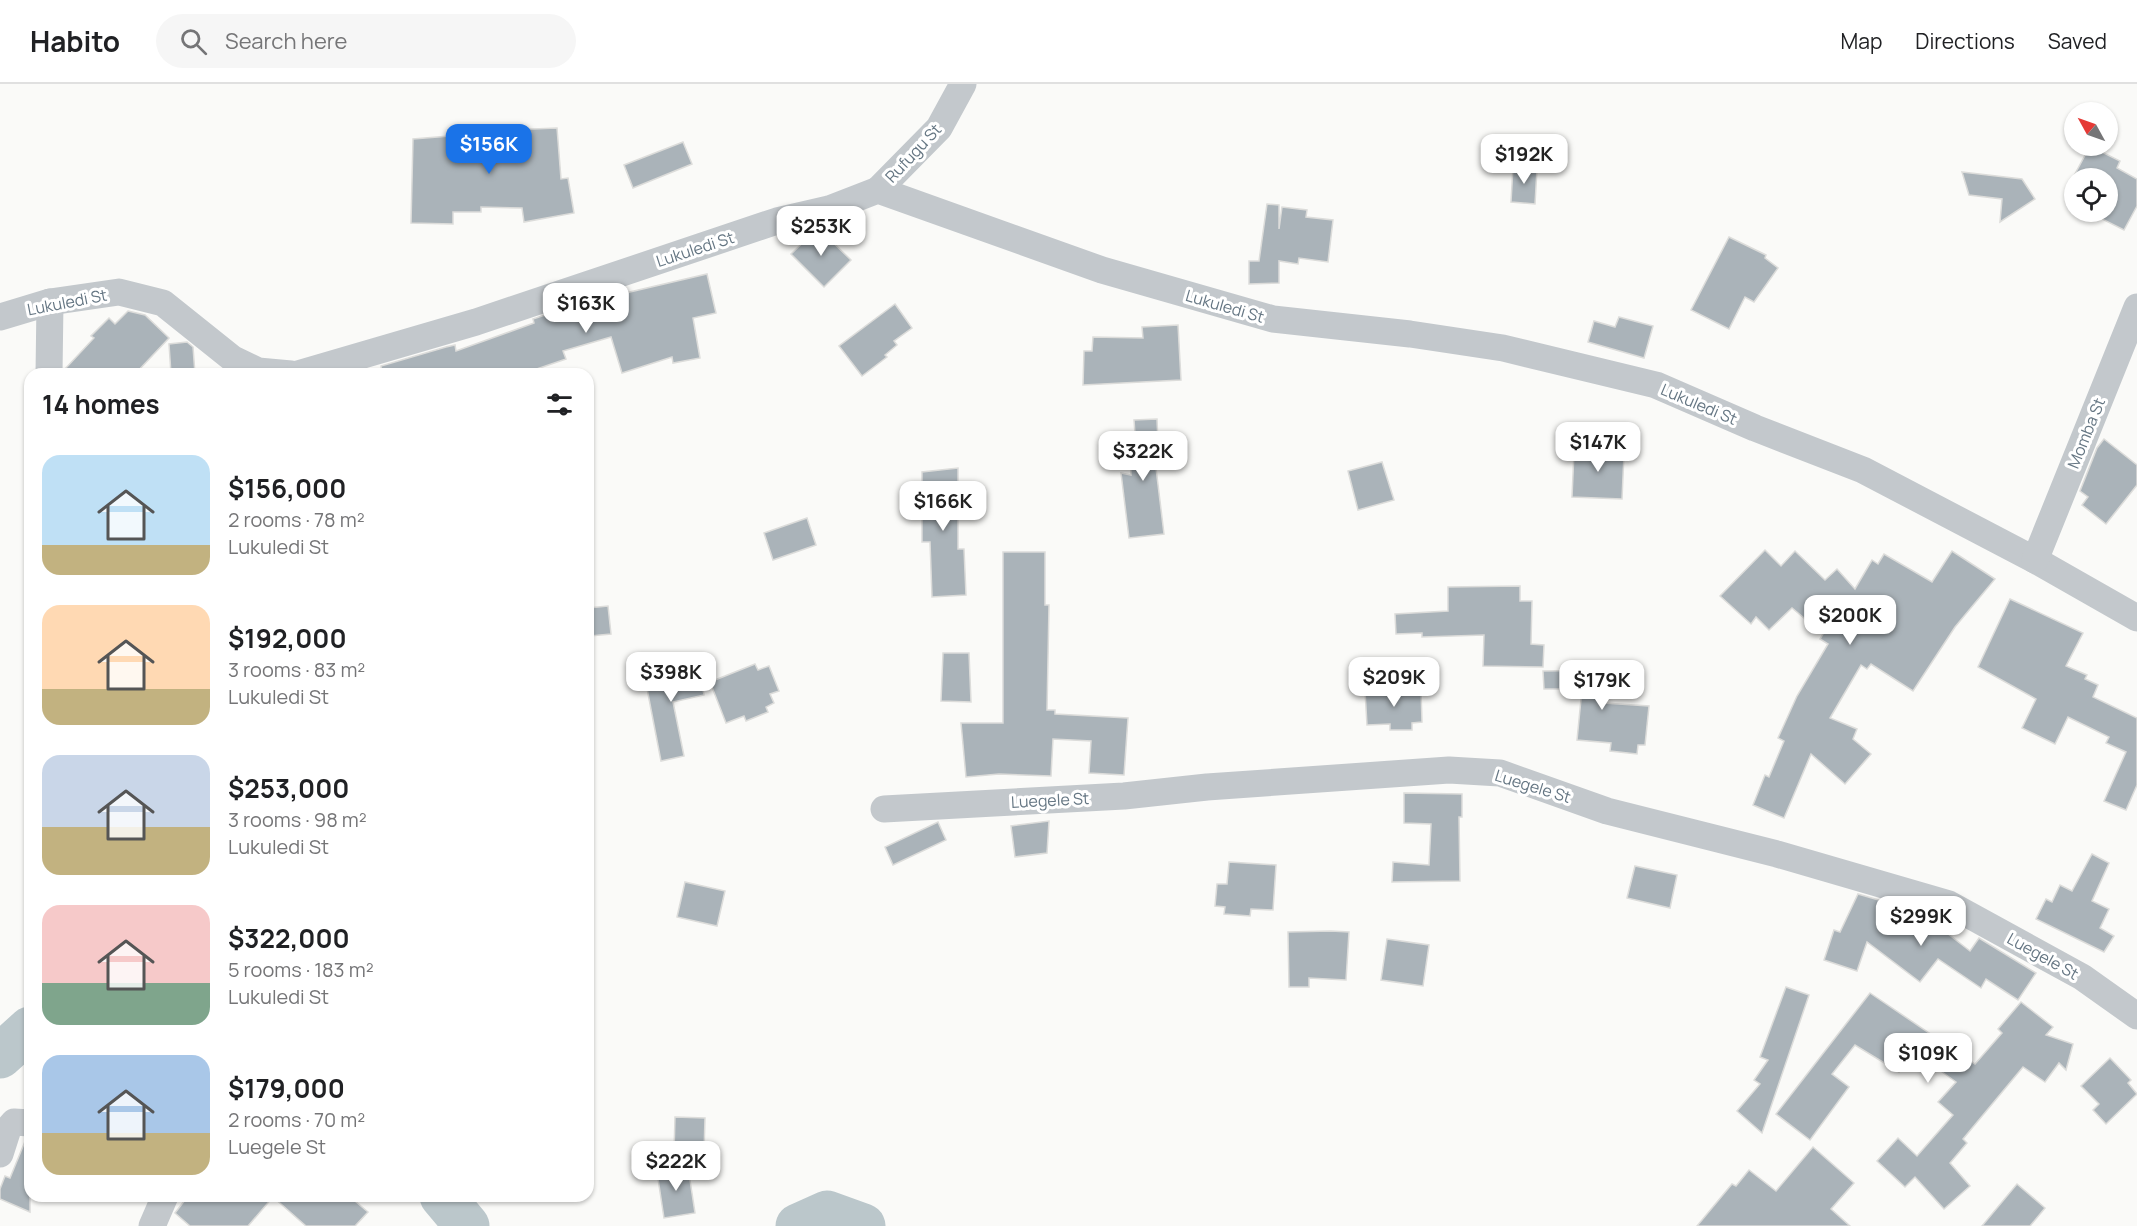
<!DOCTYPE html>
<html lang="en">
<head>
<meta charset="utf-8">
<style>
  :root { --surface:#fff; --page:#f6f6f6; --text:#202124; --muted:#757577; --line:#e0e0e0; --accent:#1a73e8 }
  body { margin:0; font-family:Manrope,sans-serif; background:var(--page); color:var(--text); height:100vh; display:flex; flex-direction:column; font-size:22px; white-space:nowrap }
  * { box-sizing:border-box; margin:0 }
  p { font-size:20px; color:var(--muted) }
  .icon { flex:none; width:33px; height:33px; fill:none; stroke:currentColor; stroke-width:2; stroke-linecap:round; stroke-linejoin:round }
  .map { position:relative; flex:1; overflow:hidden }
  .drawer { position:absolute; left:24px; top:284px; width:570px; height:834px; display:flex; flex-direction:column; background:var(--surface); border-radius:18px; box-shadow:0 2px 4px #0004 }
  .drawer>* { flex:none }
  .needle { width:39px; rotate:310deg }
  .fabs { position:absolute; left:2064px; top:18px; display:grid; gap:12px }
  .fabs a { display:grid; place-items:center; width:54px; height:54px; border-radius:50%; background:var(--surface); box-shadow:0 2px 4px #0004; font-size:30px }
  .price { position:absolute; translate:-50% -51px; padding:0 14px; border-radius:12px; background:#fff; color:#222; font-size:20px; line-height:39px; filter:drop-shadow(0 2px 3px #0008) }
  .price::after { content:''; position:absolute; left:50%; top:36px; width:18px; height:14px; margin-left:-9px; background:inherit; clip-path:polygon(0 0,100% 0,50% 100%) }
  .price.selected { background:var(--accent); color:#fff }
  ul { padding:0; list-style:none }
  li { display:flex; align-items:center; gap:18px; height:150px; padding:0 18px }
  li span { display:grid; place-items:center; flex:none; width:168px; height:120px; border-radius:18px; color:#555 }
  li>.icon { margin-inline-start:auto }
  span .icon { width:72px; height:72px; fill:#fffc; stroke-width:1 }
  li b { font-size:26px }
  h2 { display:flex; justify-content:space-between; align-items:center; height:72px; padding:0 18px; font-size:26px }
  header { display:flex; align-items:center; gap:36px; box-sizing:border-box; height:84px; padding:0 30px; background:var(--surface); border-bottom:2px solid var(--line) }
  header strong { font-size:28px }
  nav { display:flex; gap:33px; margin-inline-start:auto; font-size:21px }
  .search { width:420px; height:54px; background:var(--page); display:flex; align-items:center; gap:15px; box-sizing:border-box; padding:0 21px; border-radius:33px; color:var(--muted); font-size:22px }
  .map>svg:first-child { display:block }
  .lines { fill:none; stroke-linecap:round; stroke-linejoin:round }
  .river { stroke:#bbc7cb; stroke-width:45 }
  .building { fill:#aab3b9; stroke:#dcdcda; stroke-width:1.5 }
  .minor { stroke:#c3c8cc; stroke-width:27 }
  .labels { text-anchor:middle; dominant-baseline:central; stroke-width:6; stroke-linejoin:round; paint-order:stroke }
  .street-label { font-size:16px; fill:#657683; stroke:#fff }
</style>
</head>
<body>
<header>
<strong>Habito</strong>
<div class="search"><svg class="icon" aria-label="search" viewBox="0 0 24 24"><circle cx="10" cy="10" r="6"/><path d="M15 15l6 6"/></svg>Search here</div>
<nav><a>Map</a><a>Directions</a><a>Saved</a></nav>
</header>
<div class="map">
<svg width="2137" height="1142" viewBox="0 0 2137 1142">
  <rect width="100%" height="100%" fill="#fafaf8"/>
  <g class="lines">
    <g class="river">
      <polyline points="0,972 30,945"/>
      <polyline points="442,1112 467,1142"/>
      <polyline points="798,1142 827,1129 863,1142"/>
    </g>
  </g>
  <g class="building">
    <polygon points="557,44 561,95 568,94 574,129 524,138 522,124 481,123 481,128 453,128 453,140 411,139 413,55 462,51 462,48"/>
    <polygon points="683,58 692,80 633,104 624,81"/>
    <polygon points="2090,62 2120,77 2117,84 2137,95 2137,122 2124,146 2100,134 2103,128 2108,128 2108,94 2074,94 2074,106 2068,103"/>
    <polygon points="1513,83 1537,85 1535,120 1511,118"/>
    <polygon points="1962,88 2022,95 2035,115 2000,138 2002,115 1969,111"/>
    <polygon points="1267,120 1279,121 1279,145 1282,123 1307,126 1306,133 1333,136 1328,178 1299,174 1298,180 1279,177 1279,199 1249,200 1249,177 1259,177"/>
    <polygon points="818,144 851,176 824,203 791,170"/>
    <polygon points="1729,153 1766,171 1765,174 1778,184 1754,218 1745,213 1729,245 1691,226"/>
    <polygon points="707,190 716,229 693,234 700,274 673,279 672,273 622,289 611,253 563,267 566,275 522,290 382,290 381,282 446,263 455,261 456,267 534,239 533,235 620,206 621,210"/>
    <polygon points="895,220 912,244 894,257 897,261 885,271 887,273 862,292 839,262"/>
    <polygon points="128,227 145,231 169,254 135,290 65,290 65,285 94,254 91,252 109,234 115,240"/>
    <polygon points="1619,233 1653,242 1644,274 1588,258 1594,237 1615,243"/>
    <polygon points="1178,241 1181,296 1083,301 1084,267 1092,267 1093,253 1143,254 1142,243"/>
    <polygon points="187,258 193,263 195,290 171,290 169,260"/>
    <polygon points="1157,335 1159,384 1156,384 1164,450 1129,454 1121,389 1131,391 1129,351 1135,350 1134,336"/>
    <polygon points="2104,355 2137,381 2137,401 2106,440 2082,421 2088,413 2080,407 2097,364"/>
    <polygon points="1588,360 1612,361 1612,370 1624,370 1622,415 1572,413 1574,368 1588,368"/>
    <polygon points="1382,378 1394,416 1358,426 1348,387"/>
    <polygon points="958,384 958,465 964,465 966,511 932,513 930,458 922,458 922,388"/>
    <polygon points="807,434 816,461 773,476 764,449"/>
    <polygon points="1765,466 1781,482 1795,467 1825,496 1837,485 1855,505 1872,476 1878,480 1884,470 1932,498 1952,467 1995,495 1955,543 1913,607 1871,580 1867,585 1861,581 1830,634 1857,645 1853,655 1871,670 1845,700 1811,670 1784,734 1753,721 1765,691 1769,693 1784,657 1778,654 1797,612 1828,560 1820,555 1823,550 1792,524 1769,546 1756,533 1751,540 1720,512"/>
    <polygon points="1003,468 1045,468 1045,521 1049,521 1047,626 1055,626 1055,630 1128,634 1124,691 1089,689 1091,657 1053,655 1051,692 999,690 966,693 961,639 1003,639"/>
    <polygon points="1520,502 1520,517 1532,517 1531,560 1544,561 1543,583 1483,582 1484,551 1422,553 1422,549 1396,550 1395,530 1448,527 1448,503"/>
    <polygon points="2010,515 2083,549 2066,582 2087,591 2085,595 2098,601 2093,613 2137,634 2137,701 2126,726 2104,717 2126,668 2106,659 2109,653 2068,633 2055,660 2022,644 2036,615 1978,583"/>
    <polygon points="608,522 611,550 590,552 588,524"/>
    <polygon points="943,569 969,569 971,618 941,617"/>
    <polygon points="698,578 704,611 673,618 684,672 661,677 644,589"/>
    <polygon points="755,580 758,586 769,582 779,607 770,610 774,619 766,623 768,628 746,637 744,632 726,639 710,598"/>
    <polygon points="1605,586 1604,619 1649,622 1645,661 1638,661 1637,670 1610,667 1611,659 1577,656 1582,605 1544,605 1543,587"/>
    <polygon points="1421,605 1422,638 1412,639 1412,646 1390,646 1390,640 1367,641 1365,607"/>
    <polygon points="1404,709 1462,710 1462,733 1459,733 1460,797 1392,798 1393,778 1429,781 1431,740 1404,739"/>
    <polygon points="1049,737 1047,769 1015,773 1011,742"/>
    <polygon points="938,738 946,756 893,781 885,763"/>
    <polygon points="2092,770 2109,779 2092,817 2109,825 2100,844 2114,852 2104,868 2036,835 2046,815 2052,818 2060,801 2072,807"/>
    <polygon points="1229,778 1276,781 1273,826 1251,825 1250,832 1224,830 1225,823 1215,822 1217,800 1227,800"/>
    <polygon points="1635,782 1677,791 1670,824 1627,814"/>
    <polygon points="685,798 725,807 717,842 677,833"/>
    <polygon points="1858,810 1920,828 1970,867 1979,854 2036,889 2018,916 1986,895 1981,904 1938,875 1920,898 1867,858 1857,887 1824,876 1834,846 1840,848"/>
    <polygon points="1331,847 1349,848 1346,896 1309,894 1309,903 1289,903 1288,848"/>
    <polygon points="1387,855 1429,861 1423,902 1381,896"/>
    <polygon points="1786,903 1809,911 1762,1049 1737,1027 1760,1000 1754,996 1768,976 1760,973"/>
    <polygon points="1870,909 1975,980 2002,949 1998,945 2021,918 2053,943 2046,951 2073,960 2066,986 2059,979 2045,998 2023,983 1963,1055 1967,1059 1950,1079 1970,1102 1944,1125 1915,1093 1905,1103 1877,1077 1898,1054 1917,1072 1953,1031 1938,1018 1956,998 1913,967 1899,988 1855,961 1832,990 1849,1003 1810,1056 1776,1030"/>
    <polygon points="2110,974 2131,996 2128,999 2137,1010 2106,1040 2093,1026 2099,1020 2081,1002"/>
    <polygon points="675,1033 705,1034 704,1069 674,1068"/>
    <polygon points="26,1055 30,1055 30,1128 0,1115 0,1105 5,1092 10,1094"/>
    <polygon points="1813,1063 1854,1099 1831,1125 1850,1142 1697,1142 1732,1100 1736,1102 1749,1086 1776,1107"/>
    <polygon points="688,1083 695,1129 664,1134 657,1088"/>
    <polygon points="2017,1100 2045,1124 2030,1142 1982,1142"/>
    <polygon points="188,1112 349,1112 368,1128 355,1142 306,1142 273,1113 248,1142 190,1142 175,1129"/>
  </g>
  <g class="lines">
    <g class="minor">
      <polyline points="878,106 939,44 963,0"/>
      <polyline points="0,233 50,218 119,208 163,219 233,275 258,287 291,290"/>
      <polyline points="49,290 50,218"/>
      <polyline points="298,290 476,238 777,137 829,125 878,106 1102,186 1273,235 1410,250 1503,264 1656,301 1755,344 1863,386 2035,476 2137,534"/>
      <polyline points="2035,476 2137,223"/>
      <polyline points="884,725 1124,712 1207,703 1449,686 1500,689 1607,727 1777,770 1949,820 2082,893 2137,932"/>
      <polyline points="0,1070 8,1045 14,1038 30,1039"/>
      <polyline points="152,1142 165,1112"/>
    </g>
  </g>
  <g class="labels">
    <g class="street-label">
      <text transform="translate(913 69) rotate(-47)">Rufugu St</text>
      <text transform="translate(695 165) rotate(-18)">Lukuledi St</text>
      <text transform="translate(67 218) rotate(-11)">Lukuledi St</text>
      <text transform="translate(1225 222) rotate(16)">Lukuledi St</text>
      <text transform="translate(1699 320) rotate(23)">Lukuledi St</text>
      <text transform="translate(2086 349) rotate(-68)">Momba St</text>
      <text transform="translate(1533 702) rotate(17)">Luegele St</text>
      <text transform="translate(1050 716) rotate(-3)">Luegele St</text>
      <text transform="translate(2043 872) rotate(29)">Luegele St</text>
    </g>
  </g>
</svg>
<div class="fabs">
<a><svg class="needle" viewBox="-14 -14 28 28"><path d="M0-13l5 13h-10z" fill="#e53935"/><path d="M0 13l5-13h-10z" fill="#757577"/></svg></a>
<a><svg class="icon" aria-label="locate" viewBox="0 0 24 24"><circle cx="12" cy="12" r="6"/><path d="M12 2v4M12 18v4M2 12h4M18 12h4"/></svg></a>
</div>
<b class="price selected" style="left:489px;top:91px">$156K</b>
<b class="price" style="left:1524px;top:101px">$192K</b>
<b class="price" style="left:821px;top:173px">$253K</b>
<b class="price" style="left:586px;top:250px">$163K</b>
<b class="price" style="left:1598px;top:389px">$147K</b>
<b class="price" style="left:1143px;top:398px">$322K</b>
<b class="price" style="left:943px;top:448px">$166K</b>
<b class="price" style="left:1850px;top:562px">$200K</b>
<b class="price" style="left:671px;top:619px">$398K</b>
<b class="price" style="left:1394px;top:624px">$209K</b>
<b class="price" style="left:1602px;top:627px">$179K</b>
<b class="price" style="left:1921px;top:863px">$299K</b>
<b class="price" style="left:1928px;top:1000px">$109K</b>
<b class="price" style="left:676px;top:1108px">$222K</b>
<section class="drawer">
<h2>14 homes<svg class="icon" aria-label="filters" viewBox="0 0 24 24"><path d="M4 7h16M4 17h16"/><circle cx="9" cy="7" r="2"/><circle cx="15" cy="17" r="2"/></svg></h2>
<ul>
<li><span style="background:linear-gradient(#bfe0f5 75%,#c2b280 0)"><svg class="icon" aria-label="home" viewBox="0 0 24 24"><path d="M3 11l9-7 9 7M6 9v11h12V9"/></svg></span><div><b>$156,000</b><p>2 rooms · 78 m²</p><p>Lukuledi St</p></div></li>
<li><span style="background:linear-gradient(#ffd9b3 70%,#c2b280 0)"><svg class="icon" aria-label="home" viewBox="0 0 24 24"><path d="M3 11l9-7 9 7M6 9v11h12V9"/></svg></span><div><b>$192,000</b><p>3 rooms · 83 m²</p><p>Lukuledi St</p></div></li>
<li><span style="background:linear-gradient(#c9d6e8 60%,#c2b280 0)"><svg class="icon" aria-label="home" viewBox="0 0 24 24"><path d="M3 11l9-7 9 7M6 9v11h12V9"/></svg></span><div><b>$253,000</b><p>3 rooms · 98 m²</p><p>Lukuledi St</p></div></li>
<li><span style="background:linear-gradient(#f6c9c9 65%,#7fa58c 0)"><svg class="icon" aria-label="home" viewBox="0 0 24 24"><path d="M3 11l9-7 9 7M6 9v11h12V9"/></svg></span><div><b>$322,000</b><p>5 rooms · 183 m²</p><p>Lukuledi St</p></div></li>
<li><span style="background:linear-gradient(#a9c7e8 65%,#c2b280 0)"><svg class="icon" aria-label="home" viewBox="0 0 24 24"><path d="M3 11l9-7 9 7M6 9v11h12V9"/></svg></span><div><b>$179,000</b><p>2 rooms · 70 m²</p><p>Luegele St</p></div></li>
</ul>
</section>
</div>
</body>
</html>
